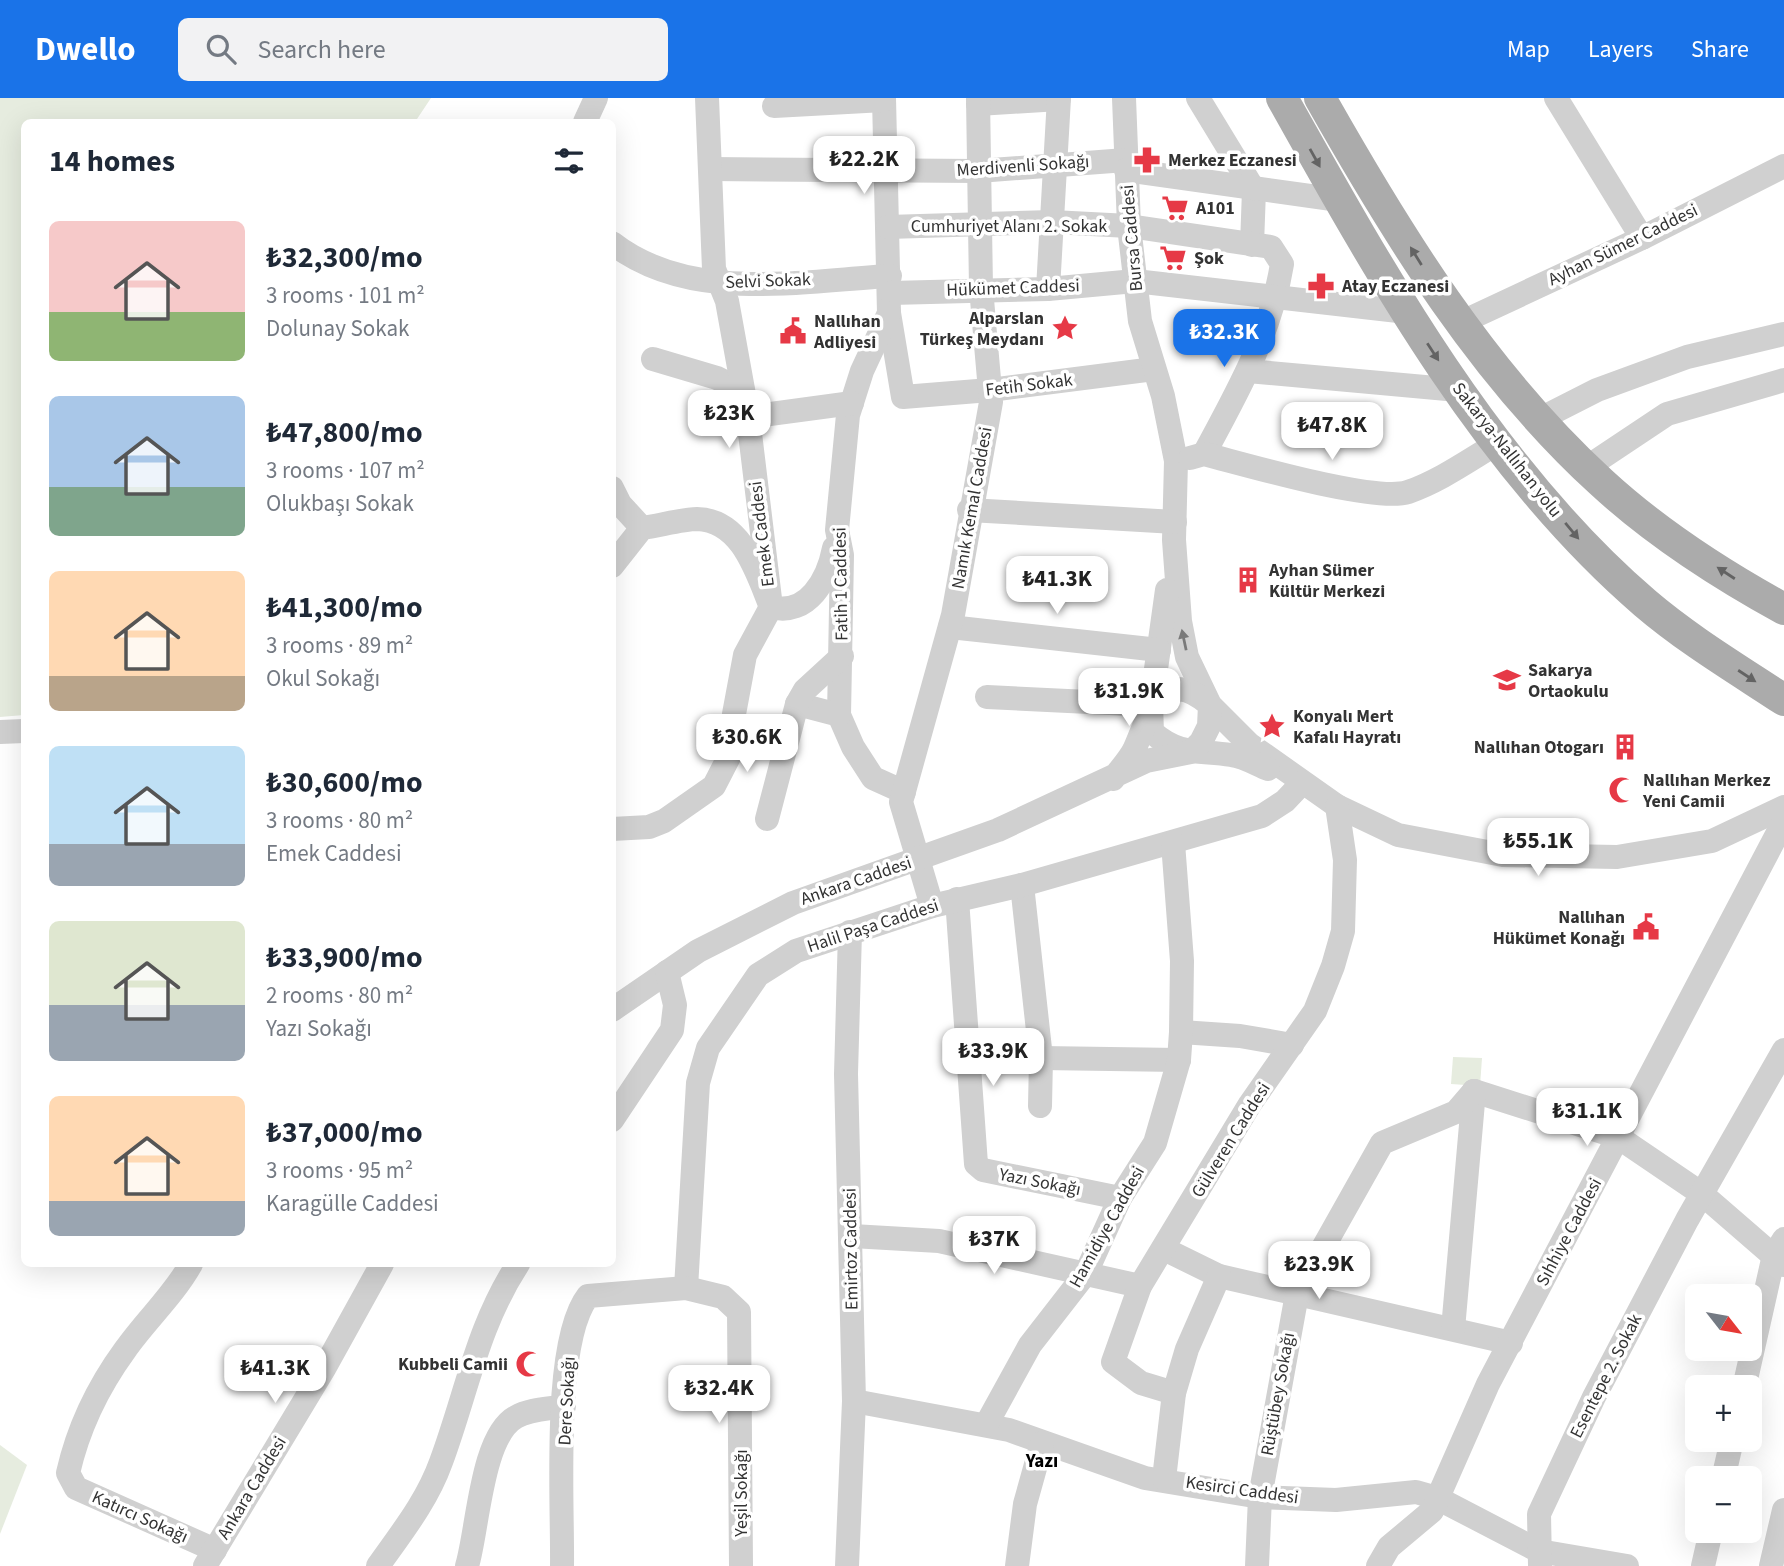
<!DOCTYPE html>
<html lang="en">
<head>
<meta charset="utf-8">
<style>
  :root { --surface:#fff; --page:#f2f2f3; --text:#1f2937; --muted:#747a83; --accent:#1a73e8 }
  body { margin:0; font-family:"Source Sans 3",sans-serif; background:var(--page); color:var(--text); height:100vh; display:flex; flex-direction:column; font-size:26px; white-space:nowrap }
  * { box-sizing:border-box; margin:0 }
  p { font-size:23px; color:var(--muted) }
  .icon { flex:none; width:38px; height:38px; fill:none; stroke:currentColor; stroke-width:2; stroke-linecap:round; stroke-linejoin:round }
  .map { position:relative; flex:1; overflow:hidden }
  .side { position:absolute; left:21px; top:21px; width:595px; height:1148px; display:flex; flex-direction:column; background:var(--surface); border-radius:10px; box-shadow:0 7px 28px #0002 }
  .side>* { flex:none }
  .needle { width:46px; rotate:121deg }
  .buttons { position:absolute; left:1685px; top:1186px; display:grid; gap:14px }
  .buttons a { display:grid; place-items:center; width:77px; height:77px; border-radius:10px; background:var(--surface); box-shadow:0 7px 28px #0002; font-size:35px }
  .price { position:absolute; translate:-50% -60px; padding:0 16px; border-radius:14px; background:#fff; color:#222; font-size:23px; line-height:46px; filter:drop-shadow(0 2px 4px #0008) }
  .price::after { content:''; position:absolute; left:50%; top:42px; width:21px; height:16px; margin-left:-10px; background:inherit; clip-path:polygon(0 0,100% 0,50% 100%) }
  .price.selected { background:var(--accent); color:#fff }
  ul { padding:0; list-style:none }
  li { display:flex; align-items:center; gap:21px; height:175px; padding:0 28px }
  li span { display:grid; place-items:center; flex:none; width:196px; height:140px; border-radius:10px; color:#555 }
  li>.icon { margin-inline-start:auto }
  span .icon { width:84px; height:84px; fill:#fffc; stroke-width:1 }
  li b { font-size:30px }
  h2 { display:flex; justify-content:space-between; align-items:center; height:84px; padding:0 28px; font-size:30px }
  header { display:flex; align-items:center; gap:42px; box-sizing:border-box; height:98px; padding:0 35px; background:var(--accent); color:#fff }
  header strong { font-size:33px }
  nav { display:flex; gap:38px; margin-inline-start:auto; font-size:24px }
  .search { width:490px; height:63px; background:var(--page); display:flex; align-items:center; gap:18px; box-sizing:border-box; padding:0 24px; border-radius:10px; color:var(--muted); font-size:26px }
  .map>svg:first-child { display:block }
  .green { fill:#e6ecdf }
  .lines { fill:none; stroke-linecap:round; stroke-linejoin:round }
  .minor { stroke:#d0d0d0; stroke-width:24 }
  .major { stroke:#ababab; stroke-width:32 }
  .oneway { fill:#636363 }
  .oneway2 { fill:#7a7a7a }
  .labels { text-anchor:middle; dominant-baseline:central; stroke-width:7; stroke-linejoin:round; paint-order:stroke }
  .poi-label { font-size:18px; font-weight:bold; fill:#333; stroke:#fff; text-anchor:start }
  .street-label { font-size:18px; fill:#333; stroke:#fff }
  .neighbourhood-label { font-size:19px; font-weight:bold; fill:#000; stroke:#fff }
</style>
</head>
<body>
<header>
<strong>Dwello</strong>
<div class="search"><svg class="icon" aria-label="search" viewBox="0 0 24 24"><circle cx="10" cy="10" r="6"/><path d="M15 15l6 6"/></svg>Search here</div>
<nav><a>Map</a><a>Layers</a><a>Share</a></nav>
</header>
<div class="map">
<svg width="1784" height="1468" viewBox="0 0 1784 1468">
  <rect width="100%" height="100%" fill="#fff"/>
  <g class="green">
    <polygon points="0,0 431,0 415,24 24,24 24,617 0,619"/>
    <polygon points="1453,959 1482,960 1480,988 1451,986"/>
    <polygon points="0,1347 27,1367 0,1436"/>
  </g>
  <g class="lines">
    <g class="minor">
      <polyline points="884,0 889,215 903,299 990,292 1154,271"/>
      <polyline points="1124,0 1129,128 1140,223 1163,298 1176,363 1174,442 1180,523 1187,559 1210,607 1249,646 1337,708 1398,737 1503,757 1617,759 1712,743 1784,709"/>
      <polyline points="1198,0 1254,92 1252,147"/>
      <polyline points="1556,0 1642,140"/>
      <polyline points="978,6 1059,1"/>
      <polyline points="774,8 884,2"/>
      <polyline points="585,24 596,0"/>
      <polyline points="710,71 978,73 1126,62"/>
      <polyline points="1126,72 1339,102"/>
      <path d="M888,129L1052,124L1129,128L1271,149L1282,166C1271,235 1237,295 1204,356"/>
      <path d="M612,145C689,205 800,183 890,178"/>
      <polyline points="1048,191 1059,0"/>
      <polyline points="891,195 1048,191 1135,183 1407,214"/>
      <polyline points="889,215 862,273 848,317 837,432 842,457 839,617 853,649 873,680 904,694"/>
      <polyline points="1460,225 1642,140 1784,68"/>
      <polyline points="653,261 717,280 743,293"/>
      <polyline points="1248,273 1458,292"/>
      <polyline points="748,319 852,305"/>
      <polyline points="1538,322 1597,292 1687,259 1784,236"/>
      <path d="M1190,360L1204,356C1244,366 1375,405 1408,394C1440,383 1469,362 1498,345"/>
      <polyline points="1586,370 1667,316 1784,282"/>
      <polyline points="612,390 620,406 642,430"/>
      <polyline points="969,412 1175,424"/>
      <path d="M612,468L642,430C658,428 683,421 697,421C742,422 757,475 771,509C808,519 828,481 834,450"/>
      <path d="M1167,492L1151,607L1152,634C1179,658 1198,652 1231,657C1243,658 1256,666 1268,671"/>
      <polyline points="950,529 1159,552"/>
      <polyline points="987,599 1151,607"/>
      <polyline points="797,606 839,617"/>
      <polyline points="0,634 24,633"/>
      <polyline points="767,721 797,606 805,592 842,558"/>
      <polyline points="612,731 649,729 664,723 714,688 732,653 734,616 745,557 771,509 748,319 727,203 714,171 707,0"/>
      <polyline points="1022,787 1041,960 1040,1008"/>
      <polyline points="957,801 976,1066 983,1072 1120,1100"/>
      <polyline points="932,808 901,704 953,517 991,304 981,190 978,0"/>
      <path d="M612,912L698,853L793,805L998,732L1146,663L1191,654L1201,644L1209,628L1210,607C1162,566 1151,613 1135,650C1130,661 1120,671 1113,681"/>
      <polyline points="1181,934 1240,938 1292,947"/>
      <polyline points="1041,960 1179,962"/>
      <polyline points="1474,993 1618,1039 1702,1096 1784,1167"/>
      <polyline points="612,1022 672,932 675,907 667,874"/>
      <polyline points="852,1138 939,1143 1140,1188"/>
      <polyline points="1164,1151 1219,1178 1511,1245"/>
      <path d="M191,1166C173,1198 146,1222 125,1252C98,1289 78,1331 68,1375L76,1390L215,1452"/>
      <polyline points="686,1190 698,985 708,950 758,877 796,853 932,808 1022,787 1262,718 1285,703 1302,685"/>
      <polyline points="1453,1231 1474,993"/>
      <polyline points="1744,1290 1774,1157 1784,1141"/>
      <polyline points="1174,1295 1141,1285 1113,1264 1140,1188 1250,1006 1315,913 1333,868 1343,833 1345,762 1337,708"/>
      <polyline points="854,1303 1009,1332 1145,1380 1260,1399 1336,1402 1416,1394 1437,1400 1539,1453 1627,1468"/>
      <polyline points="986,1327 1030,1247 1086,1175 1120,1100 1155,1045 1179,962 1181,934 1182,863 1173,745"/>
      <polyline points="1164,1381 1174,1295 1187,1251 1219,1178"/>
      <polyline points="1723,1381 1732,1342"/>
      <polyline points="1540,1467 1539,1416 1594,1299 1687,1122 1784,952"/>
      <polyline points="205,1468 325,1269 382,1166"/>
      <path d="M378,1468C402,1434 427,1403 441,1364C467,1294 477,1229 518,1166"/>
      <path d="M467,1468C478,1432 481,1338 516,1319C530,1311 549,1311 564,1308"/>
      <path d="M562,1468C563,1405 552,1244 588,1198L686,1190L723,1199L739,1214L741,1468"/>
      <polyline points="847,1468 854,1303 846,976 850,834"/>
      <polyline points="1017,1468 1025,1406 1042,1345"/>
      <polyline points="1257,1468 1260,1399 1297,1196 1382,1045 1456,1014 1474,993"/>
      <polyline points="1378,1468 1389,1449 1432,1413 1488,1286 1784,723"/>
      <polyline points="1703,1468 1711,1433"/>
      <polyline points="1771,1468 1784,1412"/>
    </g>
    <g class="major">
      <path d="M1282,0C1381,177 1489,371 1645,505C1687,541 1737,571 1784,602"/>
      <path d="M1320,0C1398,138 1483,276 1601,384C1653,432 1722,477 1784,511"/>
    </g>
  </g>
  <defs><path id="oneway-solid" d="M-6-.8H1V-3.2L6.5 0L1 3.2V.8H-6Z" transform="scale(1.75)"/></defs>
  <g class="oneway">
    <use href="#oneway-solid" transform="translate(1315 60) rotate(61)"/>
    <use href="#oneway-solid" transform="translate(1416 158) rotate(-122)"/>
    <use href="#oneway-solid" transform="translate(1433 254) rotate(57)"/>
    <use href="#oneway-solid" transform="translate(1572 433) rotate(50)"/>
    <use href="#oneway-solid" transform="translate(1726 475) rotate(-147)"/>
    <use href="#oneway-solid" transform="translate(1747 578) rotate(33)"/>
  </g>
  <use class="oneway2" href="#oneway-solid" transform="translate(1184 542) rotate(-102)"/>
  <defs>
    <g id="pharmacy-bare" transform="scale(2.1)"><path d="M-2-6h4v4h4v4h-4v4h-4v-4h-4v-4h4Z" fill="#e63946" stroke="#fff" stroke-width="2.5" paint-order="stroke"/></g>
    <g id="supermarket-bare" transform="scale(2.1)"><path d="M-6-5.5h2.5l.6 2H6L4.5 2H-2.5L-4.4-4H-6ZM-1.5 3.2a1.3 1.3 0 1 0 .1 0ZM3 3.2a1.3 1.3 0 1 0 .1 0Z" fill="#e63946" stroke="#fff" stroke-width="2.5" paint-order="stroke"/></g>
    <g id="sight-bare" transform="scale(2.1)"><path d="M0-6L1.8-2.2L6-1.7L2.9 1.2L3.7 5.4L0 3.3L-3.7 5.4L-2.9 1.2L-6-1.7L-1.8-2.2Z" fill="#e63946" stroke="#fff" stroke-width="2.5" paint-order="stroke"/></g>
    <g id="civic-bare" transform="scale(2.1)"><path d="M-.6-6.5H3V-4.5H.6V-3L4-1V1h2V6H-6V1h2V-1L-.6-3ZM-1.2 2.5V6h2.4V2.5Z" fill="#e63946" stroke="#fff" stroke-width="2.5" paint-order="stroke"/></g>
    <g id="building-bare" transform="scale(2.1)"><path d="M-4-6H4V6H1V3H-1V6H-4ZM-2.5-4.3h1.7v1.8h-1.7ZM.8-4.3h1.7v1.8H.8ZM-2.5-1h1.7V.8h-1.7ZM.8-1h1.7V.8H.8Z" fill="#e63946" stroke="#fff" stroke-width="2.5" paint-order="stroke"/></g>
    <g id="school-bare" transform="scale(2.1)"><path d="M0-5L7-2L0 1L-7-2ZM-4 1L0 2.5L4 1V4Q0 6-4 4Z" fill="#e63946" stroke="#fff" stroke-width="2.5" paint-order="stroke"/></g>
    <g id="mosque-bare" transform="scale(2.1)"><path d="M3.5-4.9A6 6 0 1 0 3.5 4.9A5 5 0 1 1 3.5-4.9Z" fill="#e63946" stroke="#fff" stroke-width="2.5" paint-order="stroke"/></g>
  </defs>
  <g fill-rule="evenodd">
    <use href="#pharmacy-bare" x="1147" y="62"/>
    <use href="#supermarket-bare" x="1175" y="110"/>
    <use href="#supermarket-bare" x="1173" y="160"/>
    <use href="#pharmacy-bare" x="1321" y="188"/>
    <use href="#sight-bare" x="1065" y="230"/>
    <use href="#civic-bare" x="793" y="233"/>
    <use href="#building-bare" x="1248" y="482"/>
    <use href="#school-bare" x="1507" y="582"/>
    <use href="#sight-bare" x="1272" y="628"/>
    <use href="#building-bare" x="1625" y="649"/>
    <use href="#mosque-bare" x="1622" y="692"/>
    <use href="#civic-bare" x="1646" y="829"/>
    <use href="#mosque-bare" x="529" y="1266"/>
  </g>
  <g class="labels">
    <g class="poi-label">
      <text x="1168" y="62">Merkez Eczanesi</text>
      <text x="1196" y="110">A101</text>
      <text x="1194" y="160">Şok</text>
      <text x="1342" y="188">Atay Eczanesi</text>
      <text x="1044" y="220" text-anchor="end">Alparslan<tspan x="1044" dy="21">Türkeş Meydanı</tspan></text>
      <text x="814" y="223">Nallıhan<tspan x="814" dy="21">Adliyesi</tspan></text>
      <text x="1269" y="472">Ayhan Sümer<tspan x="1269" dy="21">Kültür Merkezi</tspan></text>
      <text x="1528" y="572">Sakarya<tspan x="1528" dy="21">Ortaokulu</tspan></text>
      <text x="1293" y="618">Konyalı Mert<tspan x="1293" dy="21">Kafalı Hayratı</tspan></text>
      <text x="1604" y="649" text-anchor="end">Nallıhan Otogarı</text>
      <text x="1643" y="682">Nallıhan Merkez<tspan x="1643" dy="21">Yeni Camii</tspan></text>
      <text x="1625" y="819" text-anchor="end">Nallıhan<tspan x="1625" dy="21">Hükümet Konağı</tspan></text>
      <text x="508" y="1266" text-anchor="end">Kubbeli Camii</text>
    </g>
    <g class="street-label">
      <text transform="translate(1023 68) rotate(-4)">Merdivenli Sokağı</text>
      <text x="1009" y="128">Cumhuriyet Alanı 2. Sokak</text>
      <text transform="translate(1132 140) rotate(-95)">Bursa Caddesi</text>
      <text transform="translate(1623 147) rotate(-26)">Ayhan Sümer Caddesi</text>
      <text transform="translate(768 183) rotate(-2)">Selvi Sokak</text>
      <text transform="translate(1013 190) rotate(-2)">Hükümet Caddesi</text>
      <text transform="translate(1029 287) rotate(-7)">Fetih Sokak</text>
      <text transform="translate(1507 352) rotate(52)">Sakarya-Nallıhan yolu</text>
      <text transform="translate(972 410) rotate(-80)">Namık Kemal Caddesi</text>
      <text transform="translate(762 436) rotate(-97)">Emek Caddesi</text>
      <text transform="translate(841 486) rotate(-91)">Fatih 1 Caddesi</text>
      <text transform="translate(856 783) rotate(-19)">Ankara Caddesi</text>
      <text transform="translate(873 828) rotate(-18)">Halil Paşa Caddesi</text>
      <text transform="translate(1231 1042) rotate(-58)">Gülveren Caddesi</text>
      <text transform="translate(1040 1084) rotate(11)">Yazı Sokağı</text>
      <text transform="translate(1107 1129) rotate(-61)">Hamidiye Caddesi</text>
      <text transform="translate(1569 1134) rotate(-62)">Sıhhiye Caddesi</text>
      <text transform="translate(851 1151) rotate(-91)">Emirtoz Caddesi</text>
      <text transform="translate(1606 1278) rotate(-63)">Esentepe 2. Sokak</text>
      <text transform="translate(1278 1296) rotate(-80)">Rüştübey Sokağı</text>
      <text transform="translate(567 1303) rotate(-87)">Dere Sokağı</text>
      <text transform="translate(252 1390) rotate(-59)">Ankara Caddesi</text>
      <text transform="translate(1242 1392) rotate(8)">Kesirci Caddesi</text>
      <text transform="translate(741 1395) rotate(-90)">Yeşil Sokağı</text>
      <text transform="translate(140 1419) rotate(24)">Katırcı Sokağı</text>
    </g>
    <g class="neighbourhood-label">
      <text x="1042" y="1363">Yazı</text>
    </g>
  </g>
</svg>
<div class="buttons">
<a><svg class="needle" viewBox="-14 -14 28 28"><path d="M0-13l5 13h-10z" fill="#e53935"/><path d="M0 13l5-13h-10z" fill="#747a83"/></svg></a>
<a>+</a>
<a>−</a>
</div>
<b class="price" style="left:864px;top:98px">₺22.2K</b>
<b class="price selected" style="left:1224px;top:271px">₺32.3K</b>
<b class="price" style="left:729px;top:352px">₺23K</b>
<b class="price" style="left:1332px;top:364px">₺47.8K</b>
<b class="price" style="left:1057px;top:518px">₺41.3K</b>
<b class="price" style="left:1129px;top:630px">₺31.9K</b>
<b class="price" style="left:747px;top:676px">₺30.6K</b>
<b class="price" style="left:1538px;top:780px">₺55.1K</b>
<b class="price" style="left:993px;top:990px">₺33.9K</b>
<b class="price" style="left:1587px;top:1050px">₺31.1K</b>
<b class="price" style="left:994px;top:1178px">₺37K</b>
<b class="price" style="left:1319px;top:1203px">₺23.9K</b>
<b class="price" style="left:275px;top:1307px">₺41.3K</b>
<b class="price" style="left:719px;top:1327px">₺32.4K</b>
<section class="side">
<h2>14 homes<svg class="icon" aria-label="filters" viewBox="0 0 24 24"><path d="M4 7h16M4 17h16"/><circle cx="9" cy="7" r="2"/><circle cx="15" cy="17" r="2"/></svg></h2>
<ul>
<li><span style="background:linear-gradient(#f6c9c9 65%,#8fb573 0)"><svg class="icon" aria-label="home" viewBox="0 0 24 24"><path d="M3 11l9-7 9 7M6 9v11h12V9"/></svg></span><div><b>₺32,300/mo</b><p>3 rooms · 101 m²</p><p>Dolunay Sokak</p></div></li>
<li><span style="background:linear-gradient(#a9c7e8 65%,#7fa58c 0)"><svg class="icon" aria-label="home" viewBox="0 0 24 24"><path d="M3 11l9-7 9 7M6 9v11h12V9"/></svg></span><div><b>₺47,800/mo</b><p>3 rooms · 107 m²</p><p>Olukbaşı Sokak</p></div></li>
<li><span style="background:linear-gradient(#ffd9b3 75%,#b9a48a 0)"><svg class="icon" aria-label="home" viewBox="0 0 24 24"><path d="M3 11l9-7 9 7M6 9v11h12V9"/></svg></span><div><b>₺41,300/mo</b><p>3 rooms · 89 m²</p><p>Okul Sokağı</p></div></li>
<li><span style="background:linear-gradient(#bfe0f5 70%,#9aa5b1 0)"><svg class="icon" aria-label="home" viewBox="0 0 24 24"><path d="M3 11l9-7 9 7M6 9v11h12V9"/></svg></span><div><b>₺30,600/mo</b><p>3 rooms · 80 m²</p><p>Emek Caddesi</p></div></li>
<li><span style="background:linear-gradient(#dfe7d0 60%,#9aa5b1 0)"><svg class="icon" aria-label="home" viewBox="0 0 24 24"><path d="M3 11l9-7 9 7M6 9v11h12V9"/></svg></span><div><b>₺33,900/mo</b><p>2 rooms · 80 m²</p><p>Yazı Sokağı</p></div></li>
<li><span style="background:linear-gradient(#ffd9b3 75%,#9aa5b1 0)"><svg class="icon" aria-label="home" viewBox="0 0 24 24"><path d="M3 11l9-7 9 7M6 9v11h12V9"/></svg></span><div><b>₺37,000/mo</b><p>3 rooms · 95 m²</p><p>Karagülle Caddesi</p></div></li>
</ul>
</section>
</div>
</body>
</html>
